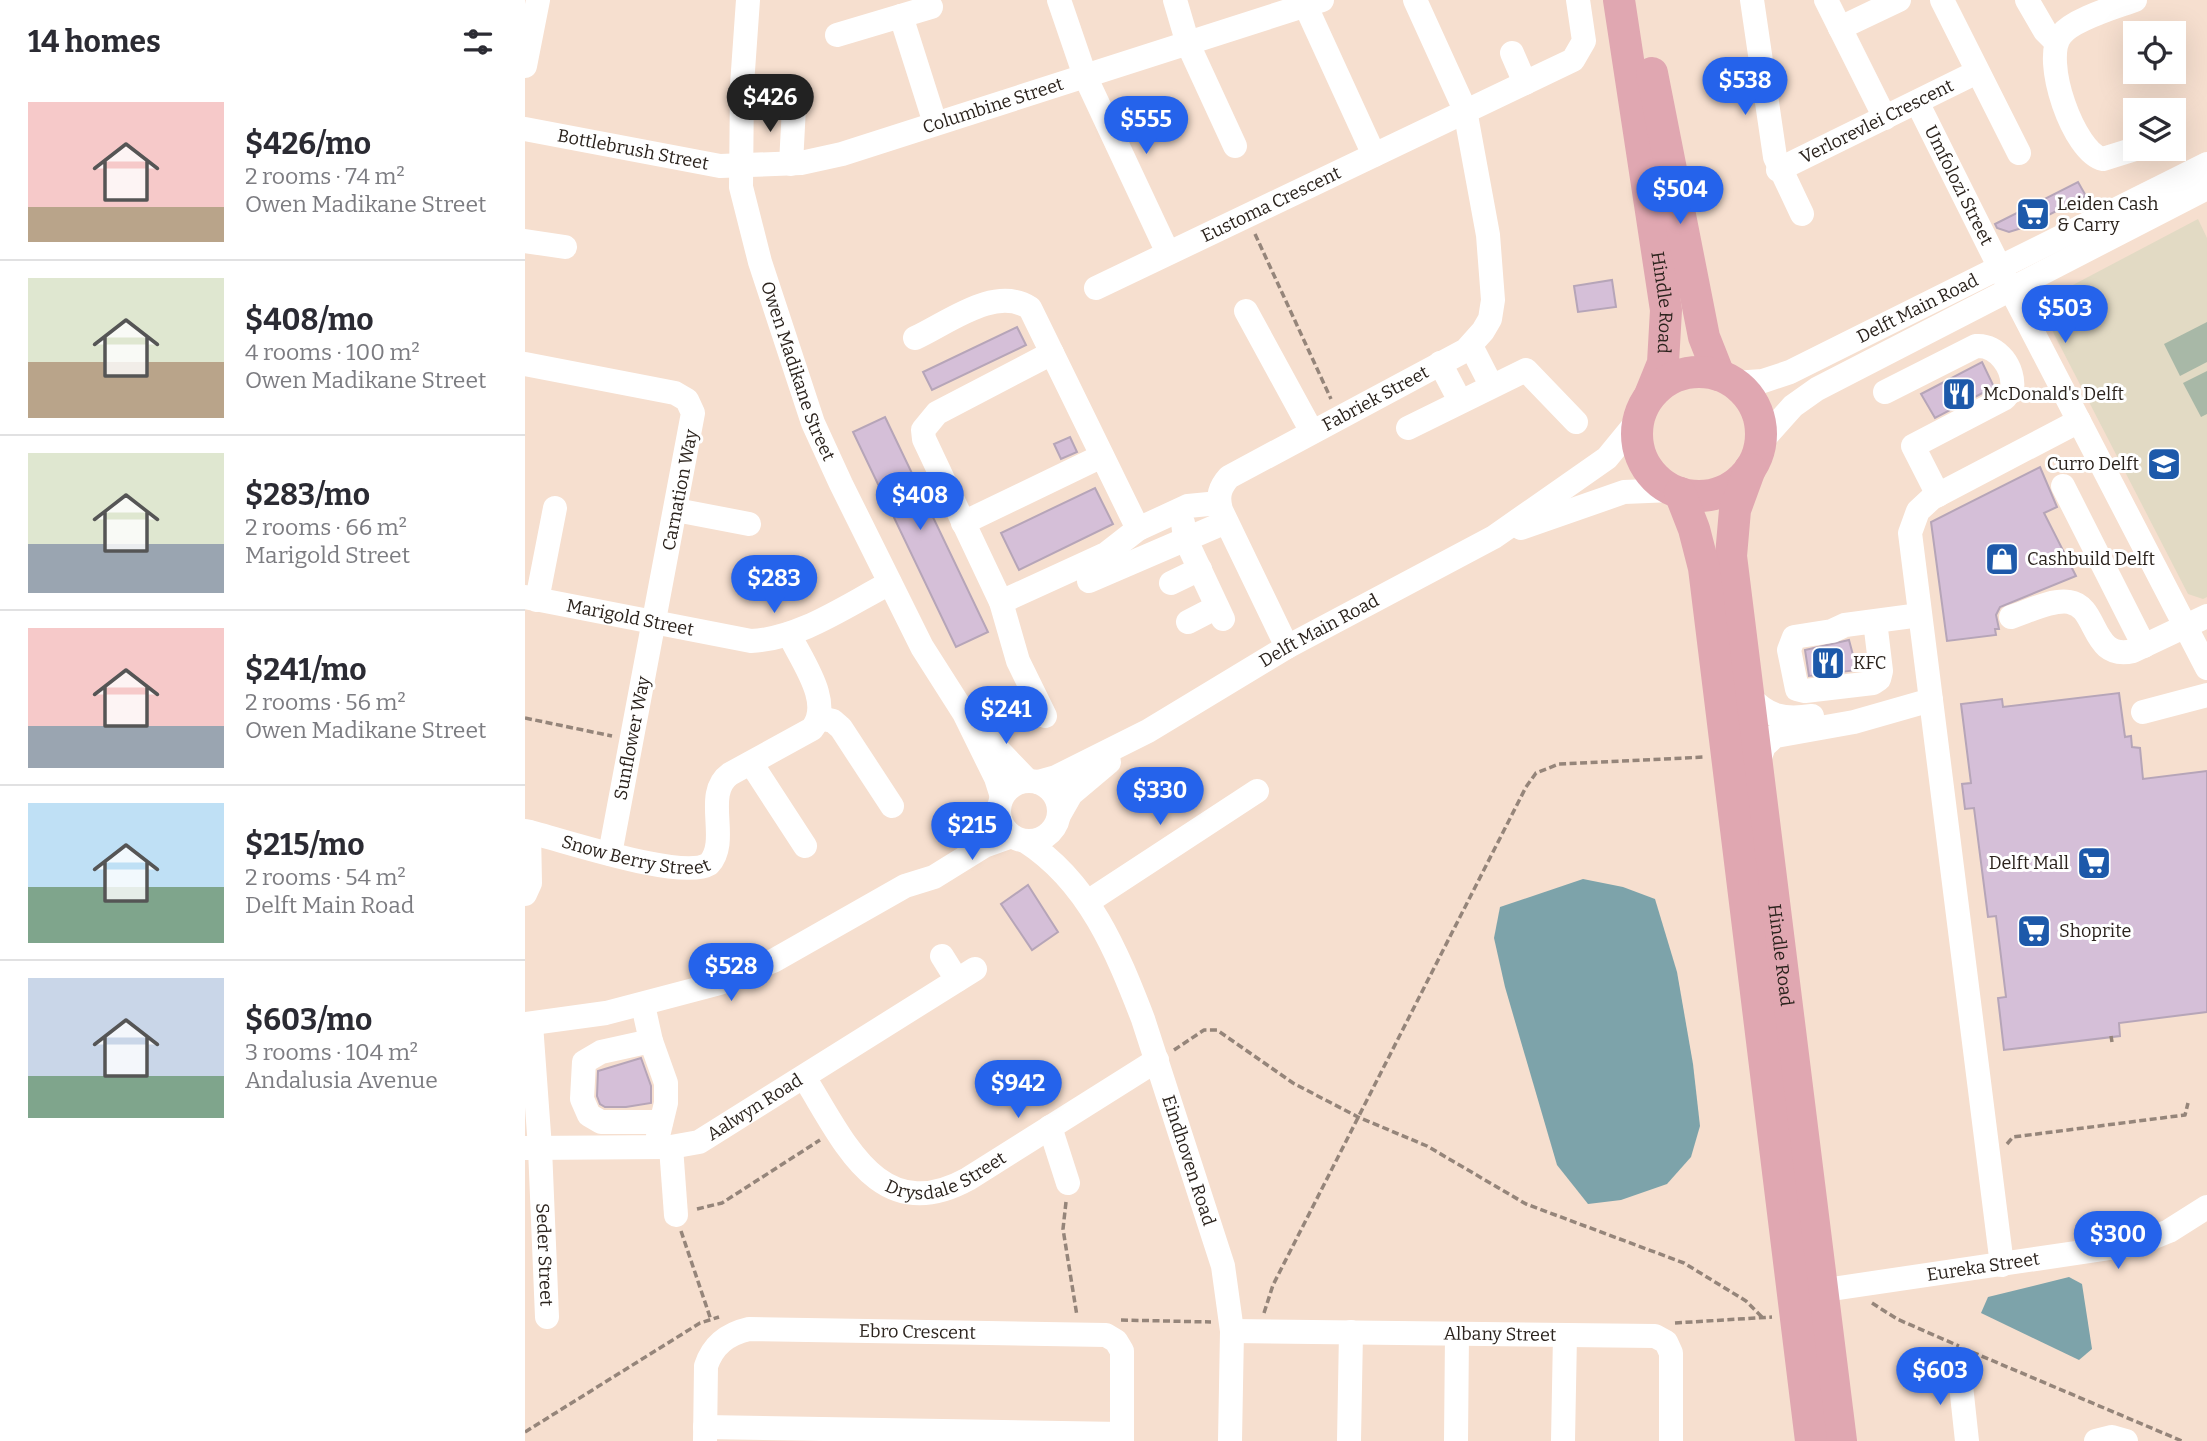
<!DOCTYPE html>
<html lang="en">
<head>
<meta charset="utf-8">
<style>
  :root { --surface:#fff; --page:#f2f2f3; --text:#2b2b33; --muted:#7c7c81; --line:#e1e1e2; --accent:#2563eb }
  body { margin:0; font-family:Bitter,serif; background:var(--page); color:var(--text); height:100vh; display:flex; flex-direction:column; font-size:26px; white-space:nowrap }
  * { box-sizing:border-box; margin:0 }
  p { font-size:23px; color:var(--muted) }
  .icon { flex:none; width:38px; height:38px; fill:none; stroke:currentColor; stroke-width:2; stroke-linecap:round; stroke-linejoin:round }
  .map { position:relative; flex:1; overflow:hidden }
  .panel { display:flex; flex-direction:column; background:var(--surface); width:525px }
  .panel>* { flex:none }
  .buttons { position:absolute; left:1598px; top:21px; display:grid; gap:14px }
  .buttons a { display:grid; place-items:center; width:63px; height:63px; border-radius:0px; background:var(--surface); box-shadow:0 7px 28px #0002; font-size:35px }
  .price { position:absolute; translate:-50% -60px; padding:0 16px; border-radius:24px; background:var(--accent); color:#fff; font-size:23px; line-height:46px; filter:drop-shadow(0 2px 4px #0008) }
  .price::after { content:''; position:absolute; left:50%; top:42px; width:21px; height:16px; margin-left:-10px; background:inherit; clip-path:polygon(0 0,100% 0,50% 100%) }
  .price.active { background:#222; color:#fff }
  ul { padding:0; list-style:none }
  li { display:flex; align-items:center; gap:21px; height:175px; padding:0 28px }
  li+li { border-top:2px solid var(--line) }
  li span { display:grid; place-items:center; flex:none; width:196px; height:140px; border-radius:0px; color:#555 }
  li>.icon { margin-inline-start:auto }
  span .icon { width:84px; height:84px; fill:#fffc; stroke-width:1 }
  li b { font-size:30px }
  h2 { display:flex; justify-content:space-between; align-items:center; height:84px; padding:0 28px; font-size:30px }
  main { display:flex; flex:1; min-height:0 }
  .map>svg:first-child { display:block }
  .education { fill:#e2dac4 }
  .green { fill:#a8b8a7 }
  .water { fill:#7da3aa }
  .building { fill:#d5bfd8; stroke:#b6a5b8; stroke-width:2 }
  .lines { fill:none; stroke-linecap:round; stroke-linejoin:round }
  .path { stroke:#95857a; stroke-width:3.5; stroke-dasharray:7 3.5; stroke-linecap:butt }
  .minor { stroke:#fff; stroke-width:24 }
  .major { stroke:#e0a7b1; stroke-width:32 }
  .labels { text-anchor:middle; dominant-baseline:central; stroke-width:6; stroke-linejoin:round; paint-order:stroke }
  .street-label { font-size:18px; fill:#2b231d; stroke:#fff }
  .poi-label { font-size:18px; fill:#2b231d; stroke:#fff; text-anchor:start }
</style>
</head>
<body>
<main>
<section class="panel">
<h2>14 homes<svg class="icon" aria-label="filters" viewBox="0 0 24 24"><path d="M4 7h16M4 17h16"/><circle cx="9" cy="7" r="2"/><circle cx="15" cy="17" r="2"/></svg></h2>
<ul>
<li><span style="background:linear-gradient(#f6c9c9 75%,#b9a48a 0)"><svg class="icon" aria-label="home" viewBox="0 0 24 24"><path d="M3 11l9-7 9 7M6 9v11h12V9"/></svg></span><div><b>$426/mo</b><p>2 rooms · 74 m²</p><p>Owen Madikane Street</p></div></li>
<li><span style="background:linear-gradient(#dfe7d0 60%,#b9a48a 0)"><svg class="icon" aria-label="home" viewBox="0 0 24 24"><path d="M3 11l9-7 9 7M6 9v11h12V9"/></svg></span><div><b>$408/mo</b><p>4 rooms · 100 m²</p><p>Owen Madikane Street</p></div></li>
<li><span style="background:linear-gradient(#dfe7d0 65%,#9aa5b1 0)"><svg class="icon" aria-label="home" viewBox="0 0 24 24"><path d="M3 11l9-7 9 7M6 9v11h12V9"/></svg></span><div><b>$283/mo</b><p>2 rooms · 66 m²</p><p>Marigold Street</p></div></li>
<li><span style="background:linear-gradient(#f6c9c9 70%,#9aa5b1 0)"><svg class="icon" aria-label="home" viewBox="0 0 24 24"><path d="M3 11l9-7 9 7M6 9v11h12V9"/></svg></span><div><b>$241/mo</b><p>2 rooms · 56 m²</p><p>Owen Madikane Street</p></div></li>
<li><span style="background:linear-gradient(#bfe0f5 60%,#7fa58c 0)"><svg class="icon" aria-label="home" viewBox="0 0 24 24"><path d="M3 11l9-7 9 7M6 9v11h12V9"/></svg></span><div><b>$215/mo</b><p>2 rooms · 54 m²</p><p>Delft Main Road</p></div></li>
<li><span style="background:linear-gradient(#c9d6e8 70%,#7fa58c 0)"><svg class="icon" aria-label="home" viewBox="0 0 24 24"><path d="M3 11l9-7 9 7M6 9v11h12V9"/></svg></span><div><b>$603/mo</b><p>3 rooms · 104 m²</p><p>Andalusia Avenue</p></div></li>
</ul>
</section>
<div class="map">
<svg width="1682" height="1441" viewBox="0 0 1682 1441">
  <rect width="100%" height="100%" fill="#f6dfcf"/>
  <polygon class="education" points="1673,219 1682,238 1682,597 1678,599 1663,594 1529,334 1522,318 1521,304 1527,296"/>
  <g class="green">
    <polygon points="1682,322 1682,362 1655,376 1639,344"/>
    <polygon points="1682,371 1682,414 1676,417 1658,383"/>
  </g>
  <g class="water">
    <polygon points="1058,879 1098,887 1130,899 1152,972 1168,1064 1175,1126 1166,1157 1142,1184 1096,1200 1063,1204 1032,1165 980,987 969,938 975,907"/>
    <polygon points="1544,1277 1557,1284 1567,1349 1554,1360 1456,1313 1463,1297"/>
  </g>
  <g class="building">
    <polygon points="1553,182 1561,196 1500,227 1484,232 1472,228 1470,224"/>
    <polygon points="1087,280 1091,307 1053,312 1049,286"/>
    <polygon points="492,327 501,345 407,390 398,372"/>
    <polygon points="1457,362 1469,387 1410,418 1396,394"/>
    <polygon points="360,417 463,632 431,647 328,432"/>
    <polygon points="545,437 552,452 536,459 529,444"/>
    <polygon points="1515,467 1532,507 1519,513 1551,576 1475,607 1471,615 1474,629 1470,629 1471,635 1422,641 1406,522"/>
    <polygon points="570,488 588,524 494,570 476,533"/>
    <polygon points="1324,640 1332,670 1284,676 1280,650"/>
    <polygon points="1594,693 1600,737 1606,736 1607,747 1615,748 1618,779 1682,771 1682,1012 1594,1023 1595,1036 1479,1050 1473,998 1481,997 1471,916 1463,917 1449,808 1440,809 1437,784 1446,783 1436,704 1477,699 1478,707"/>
    <polygon points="503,885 533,932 507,950 476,904"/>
    <polygon points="116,1058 126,1086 126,1103 101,1107 80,1107 75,1104 72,1096 73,1071"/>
  </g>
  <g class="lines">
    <g class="path">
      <polyline points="730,234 806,399"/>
      <polyline points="0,718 87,736"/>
      <polyline points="1586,1036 1587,1042"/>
      <polyline points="649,1050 679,1030 692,1030 768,1083 833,1117 902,1146 1001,1204 1159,1263 1221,1301 1238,1318"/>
      <polyline points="1482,1144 1488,1137 1660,1115 1663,1103"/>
      <polyline points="541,1202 538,1229 552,1316"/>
      <polyline points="172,1209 197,1203 295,1140"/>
      <polyline points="156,1231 186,1320"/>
      <polyline points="1347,1303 1372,1319 1434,1346"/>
      <polyline points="739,1313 748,1285 1001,787 1011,773 1034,764 1180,757"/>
      <polyline points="596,1320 686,1322"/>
      <polyline points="1150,1323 1247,1317"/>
      <polyline points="1447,1352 1657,1441"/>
      <polyline points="0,1432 175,1323 194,1317"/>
    </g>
    <g class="minor">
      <path id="s1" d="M223,0L217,85L216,187L235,262L288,423L316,484L397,647L439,713L471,778L477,797"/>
      <polyline points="534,0 560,76 643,253"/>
      <polyline points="650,0 663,44 710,146"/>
      <polyline points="778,0 849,155"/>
      <polyline points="1227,0 1250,157 1277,214"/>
      <polyline points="1301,0 1360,118"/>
      <polyline points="1417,0 1494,153"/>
      <polyline points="1502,0 1520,31 1531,42"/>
      <path d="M1610,0C1591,7 1548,19 1536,35C1516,59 1549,153 1578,159L1610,149"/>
      <polyline points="376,16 410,123"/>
      <polyline points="1315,28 1374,0"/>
      <polyline points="312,35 406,7"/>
      <polyline points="987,53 1000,83"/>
      <polyline points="0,66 13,0"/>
      <path id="s2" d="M1392,102L1486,290L1682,668"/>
      <path id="s3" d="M0,129L195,166L276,163L317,154L797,0"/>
      <polyline points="266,164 269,107"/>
      <path id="s4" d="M1253,170L1452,72"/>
      <polyline points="0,241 40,247"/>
      <path id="s5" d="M571,288L1048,60L1059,41L1053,0"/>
      <polyline points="721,311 787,432"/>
      <path d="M390,338C423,323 470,285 505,308L613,529"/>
      <polyline points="946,346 966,385"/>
      <polyline points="915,363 935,401"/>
      <polyline points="0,364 150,393 162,400 168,413 85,854"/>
      <path id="s6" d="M1209,383L1238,381L1265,372L1682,164"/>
      <path d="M1360,392L1451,346C1473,344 1490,369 1487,389L1480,398L1388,446L1413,495"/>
      <polyline points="883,428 1001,370 1051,422"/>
      <polyline points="1235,443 1268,406 1292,389 1682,188"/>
      <polyline points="1538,486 1619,646"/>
      <polyline points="151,510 224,524"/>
      <polyline points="438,523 577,456"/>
      <polyline points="658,523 660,538 698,619"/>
      <polyline points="996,528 1099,492 1147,490"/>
      <polyline points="564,581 701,522"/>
      <polyline points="646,583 675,569"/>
      <path id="s7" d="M0,597L226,641C275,639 322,605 365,583"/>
      <polyline points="12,600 30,508"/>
      <polyline points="476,602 581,554 613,529 663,506 694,503"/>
      <path d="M1486,617C1502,612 1527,599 1544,602C1574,606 1565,661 1608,651L1682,616"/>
      <polyline points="1350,621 1356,671 1354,679 1348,683 1280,691 1272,689 1264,650 1269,637 1307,631 1320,625 1395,615"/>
      <polyline points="663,622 692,607"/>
      <path id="s8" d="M762,647L696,510C692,496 695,487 704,477L941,350L958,331L965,319L968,300L963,235L940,110L890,0"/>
      <path d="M1223,695C1243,717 1258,720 1287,716"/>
      <polyline points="1618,712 1682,695"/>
      <polyline points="520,716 493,661 476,602 399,439 398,430 412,413 527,353"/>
      <polyline points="295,718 308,721 316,728 367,806"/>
      <polyline points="458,734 502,780"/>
      <polyline points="226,763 280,846"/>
      <polyline points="1232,766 1239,746 1250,736 1329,722 1406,700"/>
      <circle cx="504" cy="811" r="30"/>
      <path id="s9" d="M513,782L531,777L623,731L762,647L969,537L1082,458L1114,419"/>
      <polyline points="534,815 546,794 584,762"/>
      <path id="s10" d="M0,831C36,839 156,881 184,864C206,840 177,794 205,774L287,729C309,703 276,660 264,634"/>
      <path id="s11" d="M500,841C564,882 592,952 618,1019L698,1266L707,1331L705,1441"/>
      <polyline points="0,894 5,883 4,832"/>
      <polyline points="564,901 732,791"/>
      <polyline points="417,956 432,980"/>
      <polyline points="118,1005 126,1041 141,1083 141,1103 133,1136"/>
      <polyline points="0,1024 81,1013 195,983 248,961 380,886 409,877 459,846 487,836"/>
      <path id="s12" d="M6,1024L15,1148L22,1317"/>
      <polyline points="126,1041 76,1052 59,1062 57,1099 64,1115 76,1122 136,1122"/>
      <path id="s13" d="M279,1077C319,1141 354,1228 443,1179L632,1060"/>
      <polyline points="525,1127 543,1183"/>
      <polyline points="146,1147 151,1215"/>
      <path id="s14" d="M0,1148L146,1147L174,1142L450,969"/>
      <polyline points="1477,1265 1385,533 1393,511 1407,498 1554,421"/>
      <path id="s15" d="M1280,1293L1612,1244L1644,1231L1682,1207"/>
      <path id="s16" d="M707,1331L1130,1336L1141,1342L1146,1353V1441"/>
      <polyline points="1434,1367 1442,1441"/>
      <polyline points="180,1427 597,1434"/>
      <path id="s17" d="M180,1441L181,1366C188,1345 202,1334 224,1329L581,1335L591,1341L597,1351V1441"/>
      <polyline points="824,1441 826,1332"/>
      <polyline points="931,1441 932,1334"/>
      <polyline points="1038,1441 1040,1335"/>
      <polyline points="1571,1441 1587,1437 1601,1441"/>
    </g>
    <g class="major">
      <path id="s18" d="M1094,0L1141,310L1138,363L1125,395"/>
      <polyline points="1127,73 1179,337 1194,375"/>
      <circle cx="1174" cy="434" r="62"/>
      <path id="s19" d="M1225,469L1210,510L1206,556L1316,1441"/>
      <polyline points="1155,493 1169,529 1179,568 1286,1441"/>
    </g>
  </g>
  <defs>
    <g id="supermarket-square" transform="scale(1.75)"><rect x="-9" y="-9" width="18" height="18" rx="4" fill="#1d59aa" stroke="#fff"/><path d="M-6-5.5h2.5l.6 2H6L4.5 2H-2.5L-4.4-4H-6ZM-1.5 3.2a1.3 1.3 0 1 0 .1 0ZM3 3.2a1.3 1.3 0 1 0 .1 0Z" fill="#fff"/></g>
    <g id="restaurant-square" transform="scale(1.75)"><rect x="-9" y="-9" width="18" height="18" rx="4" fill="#1d59aa" stroke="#fff"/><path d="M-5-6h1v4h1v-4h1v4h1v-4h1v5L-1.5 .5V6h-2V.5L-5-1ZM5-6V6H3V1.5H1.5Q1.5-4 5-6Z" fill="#fff"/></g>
    <g id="school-square" transform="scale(1.75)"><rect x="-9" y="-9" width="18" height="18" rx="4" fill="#1d59aa" stroke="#fff"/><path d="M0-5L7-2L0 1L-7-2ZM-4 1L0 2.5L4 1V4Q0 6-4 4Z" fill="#fff"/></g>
    <g id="shop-square" transform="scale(1.75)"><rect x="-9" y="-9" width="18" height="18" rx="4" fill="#1d59aa" stroke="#fff"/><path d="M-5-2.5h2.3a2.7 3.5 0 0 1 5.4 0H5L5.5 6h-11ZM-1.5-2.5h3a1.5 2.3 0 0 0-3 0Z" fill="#fff"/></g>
  </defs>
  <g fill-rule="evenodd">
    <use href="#supermarket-square" x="1508" y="214"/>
    <use href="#restaurant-square" x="1434" y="394"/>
    <use href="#school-square" x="1639" y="464"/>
    <use href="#shop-square" x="1477" y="559"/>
    <use href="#restaurant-square" x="1303" y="663"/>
    <use href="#supermarket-square" x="1569" y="863"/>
    <use href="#supermarket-square" x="1509" y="931"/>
  </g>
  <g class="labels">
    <g class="street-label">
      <text stroke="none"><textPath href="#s3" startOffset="480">Columbine Street</textPath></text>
      <text stroke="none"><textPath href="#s4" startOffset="110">Verlorevlei Crescent</textPath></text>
      <text stroke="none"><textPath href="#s3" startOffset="110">Bottlebrush Street</textPath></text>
      <text stroke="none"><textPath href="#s2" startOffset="93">Umfolozi Street</textPath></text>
      <text stroke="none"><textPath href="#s5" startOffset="194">Eustoma Crescent</textPath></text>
      <text stroke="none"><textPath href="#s18" startOffset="306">Hindle Road</textPath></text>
      <text stroke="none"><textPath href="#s6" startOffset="200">Delft Main Road</textPath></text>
      <text stroke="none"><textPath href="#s1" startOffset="380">Owen Madikane Street</textPath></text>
      <text stroke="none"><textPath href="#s8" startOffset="354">Fabriek Street</textPath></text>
      <text transform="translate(155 490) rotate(-79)">Carnation Way</text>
      <text stroke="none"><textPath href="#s7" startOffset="107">Marigold Street</textPath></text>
      <text stroke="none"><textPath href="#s9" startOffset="320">Delft Main Road</textPath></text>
      <text transform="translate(107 738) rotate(-79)">Sunflower Way</text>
      <text stroke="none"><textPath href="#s10" startOffset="114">Snow Berry Street</textPath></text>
      <text stroke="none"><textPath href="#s19" startOffset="492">Hindle Road</textPath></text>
      <text stroke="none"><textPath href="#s14" startOffset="240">Aalwyn Road</textPath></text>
      <text stroke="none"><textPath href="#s11" startOffset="366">Eindhoven Road</textPath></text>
      <text stroke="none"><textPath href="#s13" startOffset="201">Drysdale Street</textPath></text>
      <text stroke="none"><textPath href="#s12" startOffset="231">Seder Street</textPath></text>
      <text stroke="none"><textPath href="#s15" startOffset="180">Eureka Street</textPath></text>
      <text stroke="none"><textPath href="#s17" startOffset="303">Ebro Crescent</textPath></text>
      <text stroke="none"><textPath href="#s16" startOffset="268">Albany Street</textPath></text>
    </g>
    <g class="poi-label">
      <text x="1532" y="204">Leiden Cash<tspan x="1532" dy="21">&amp; Carry</tspan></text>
      <text x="1458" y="394">McDonald's Delft</text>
      <text x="1614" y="464" text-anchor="end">Curro Delft</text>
      <text x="1502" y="559">Cashbuild Delft</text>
      <text x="1328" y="663">KFC</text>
      <text x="1544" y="863" text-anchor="end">Delft Mall</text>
      <text x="1534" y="931">Shoprite</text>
    </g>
  </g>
</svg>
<div class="buttons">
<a><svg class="icon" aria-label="locate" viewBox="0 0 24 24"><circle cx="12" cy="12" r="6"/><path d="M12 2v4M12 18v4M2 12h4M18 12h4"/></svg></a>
<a><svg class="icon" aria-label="layers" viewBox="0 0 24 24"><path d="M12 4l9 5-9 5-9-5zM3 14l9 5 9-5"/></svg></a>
</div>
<b class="price" style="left:1220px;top:117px">$538</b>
<b class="price active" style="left:245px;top:134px">$426</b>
<b class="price" style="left:621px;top:156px">$555</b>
<b class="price" style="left:1155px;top:226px">$504</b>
<b class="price" style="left:1540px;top:345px">$503</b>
<b class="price" style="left:395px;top:532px">$408</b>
<b class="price" style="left:249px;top:615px">$283</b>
<b class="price" style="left:481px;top:746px">$241</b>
<b class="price" style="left:635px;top:827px">$330</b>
<b class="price" style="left:447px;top:862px">$215</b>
<b class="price" style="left:206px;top:1003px">$528</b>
<b class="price" style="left:493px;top:1120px">$942</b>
<b class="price" style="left:1593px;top:1271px">$300</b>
<b class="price" style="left:1415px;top:1407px">$603</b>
</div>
</main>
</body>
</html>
